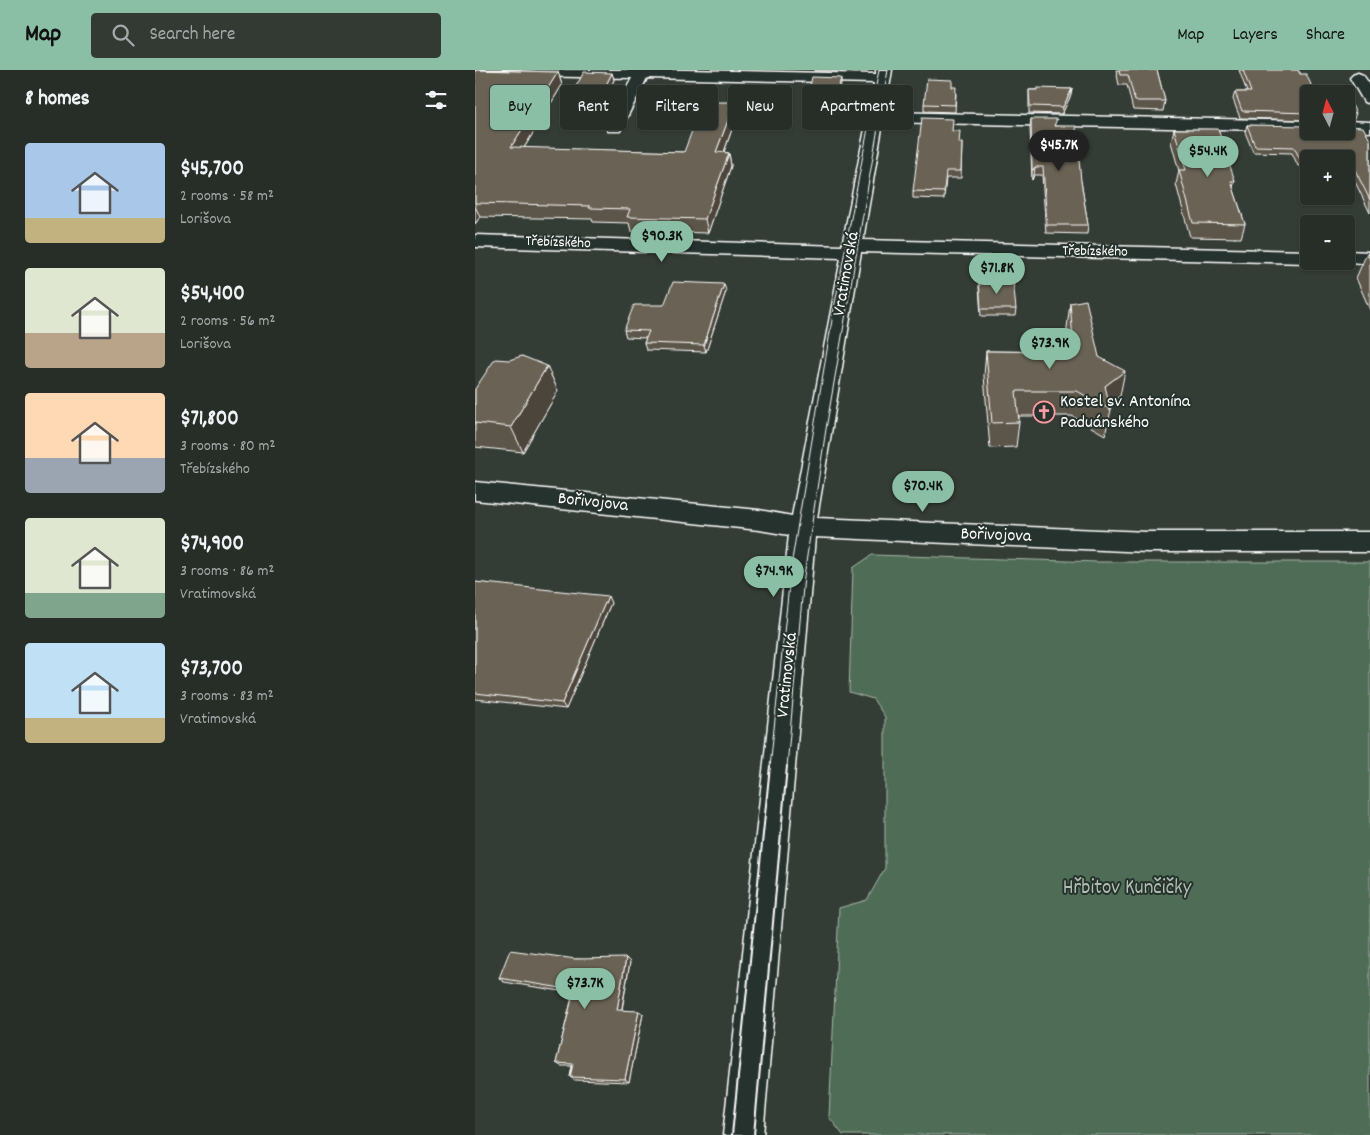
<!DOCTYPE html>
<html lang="en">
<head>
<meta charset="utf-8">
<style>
  :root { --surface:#272e28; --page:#333a34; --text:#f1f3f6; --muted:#a4a8a8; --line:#434a45; --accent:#8abfa5 }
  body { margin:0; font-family:Dekko,sans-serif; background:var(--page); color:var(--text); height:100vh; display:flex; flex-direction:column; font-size:19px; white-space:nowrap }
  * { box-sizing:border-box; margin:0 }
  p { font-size:16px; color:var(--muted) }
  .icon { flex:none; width:28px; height:28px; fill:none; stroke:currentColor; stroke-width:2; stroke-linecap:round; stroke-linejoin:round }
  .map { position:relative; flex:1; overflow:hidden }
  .side { display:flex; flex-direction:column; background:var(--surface); width:475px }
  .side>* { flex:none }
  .banner { position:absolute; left:15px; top:15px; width:475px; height:45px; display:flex; gap:10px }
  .needle { width:32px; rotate:354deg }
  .tools { position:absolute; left:825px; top:15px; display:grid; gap:10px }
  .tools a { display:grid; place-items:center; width:55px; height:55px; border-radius:5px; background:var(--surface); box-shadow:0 1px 4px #0004,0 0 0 1px var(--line); font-size:25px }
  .price { position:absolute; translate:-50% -42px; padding:0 11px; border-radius:18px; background:var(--accent); color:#111; font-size:16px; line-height:32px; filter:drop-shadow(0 1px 2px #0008) }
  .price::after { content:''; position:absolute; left:50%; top:30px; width:15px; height:11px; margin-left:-8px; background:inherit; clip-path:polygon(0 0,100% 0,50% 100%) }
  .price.active { background:#222; color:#fff }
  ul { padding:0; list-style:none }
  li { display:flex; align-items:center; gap:15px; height:125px; padding:0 25px }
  li span { display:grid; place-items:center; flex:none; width:140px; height:100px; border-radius:5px; color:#555 }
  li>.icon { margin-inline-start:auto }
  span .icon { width:60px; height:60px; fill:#fffc; stroke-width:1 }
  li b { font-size:21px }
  h2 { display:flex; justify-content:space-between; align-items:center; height:60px; padding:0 25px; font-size:21px }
  .tag { padding:0 18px; border-radius:5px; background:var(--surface); box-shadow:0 1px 4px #0004,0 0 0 1px var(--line); font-size:18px; line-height:45px }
  .tag.active { background:var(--accent); color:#111 }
  header { display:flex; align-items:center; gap:30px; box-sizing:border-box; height:70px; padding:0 25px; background:var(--accent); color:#111 }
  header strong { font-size:24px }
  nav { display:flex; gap:28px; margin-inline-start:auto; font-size:18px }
  .search { width:350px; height:45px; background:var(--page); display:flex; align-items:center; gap:12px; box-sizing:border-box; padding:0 18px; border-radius:5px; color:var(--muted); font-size:19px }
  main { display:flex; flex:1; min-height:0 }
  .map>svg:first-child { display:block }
  .green { fill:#4f6d56; stroke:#a7b6aa }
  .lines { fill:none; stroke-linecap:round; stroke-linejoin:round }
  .minor-casing { stroke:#fff; stroke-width:3 }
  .minor { fill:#26332d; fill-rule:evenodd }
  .tram-far1 { stroke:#fff; stroke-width:1 }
  .tram { stroke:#fff; stroke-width:2 }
  .wall { fill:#5c5548; stroke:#fff }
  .shaded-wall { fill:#4b453b; stroke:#fff }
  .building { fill:#6b6354; stroke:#fff }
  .labels { text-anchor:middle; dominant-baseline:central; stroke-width:4; stroke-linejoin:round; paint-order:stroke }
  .far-street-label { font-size:15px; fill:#fff; stroke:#26332d }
  .street-label { font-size:18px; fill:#fff; stroke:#26332d }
  .poi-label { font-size:18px; fill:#fff; stroke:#26332d; text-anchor:start }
  .near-park-label { font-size:21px; fill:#b0bdb3; stroke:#26332d }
</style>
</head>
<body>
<header>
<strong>Map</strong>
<div class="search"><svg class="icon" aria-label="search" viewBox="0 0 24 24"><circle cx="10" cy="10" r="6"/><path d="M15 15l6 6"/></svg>Search here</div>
<nav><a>Map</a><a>Layers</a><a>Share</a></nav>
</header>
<main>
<section class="side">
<h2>8 homes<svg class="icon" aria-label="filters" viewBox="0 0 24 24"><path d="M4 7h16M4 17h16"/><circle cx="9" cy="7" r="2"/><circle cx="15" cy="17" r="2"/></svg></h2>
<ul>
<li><span style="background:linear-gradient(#a9c7e8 75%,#c2b280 0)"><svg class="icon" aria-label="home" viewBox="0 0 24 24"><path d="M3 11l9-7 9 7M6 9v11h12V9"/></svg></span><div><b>$45,700</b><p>2 rooms · 58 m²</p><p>Lorišova</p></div></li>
<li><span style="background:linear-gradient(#dfe7d0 65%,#b9a48a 0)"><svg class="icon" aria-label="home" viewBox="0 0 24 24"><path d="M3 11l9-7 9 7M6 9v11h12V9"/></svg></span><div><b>$54,400</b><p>2 rooms · 56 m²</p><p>Lorišova</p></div></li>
<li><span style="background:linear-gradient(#ffd9b3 65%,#9aa5b1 0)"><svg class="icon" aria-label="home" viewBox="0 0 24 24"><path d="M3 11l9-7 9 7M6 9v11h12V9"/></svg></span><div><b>$71,800</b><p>3 rooms · 80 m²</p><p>Třebízského</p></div></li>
<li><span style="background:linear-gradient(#dfe7d0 75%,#7fa58c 0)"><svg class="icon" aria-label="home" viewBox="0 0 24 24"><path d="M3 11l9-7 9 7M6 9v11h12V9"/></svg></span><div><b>$74,900</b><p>3 rooms · 86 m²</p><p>Vratimovská</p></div></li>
<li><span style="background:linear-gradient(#bfe0f5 75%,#c2b280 0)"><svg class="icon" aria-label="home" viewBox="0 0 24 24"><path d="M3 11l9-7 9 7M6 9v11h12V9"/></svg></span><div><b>$73,700</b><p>3 rooms · 83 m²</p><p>Vratimovská</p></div></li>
</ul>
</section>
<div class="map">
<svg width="895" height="1065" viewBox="0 0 895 1065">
  <rect width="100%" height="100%" fill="#343d35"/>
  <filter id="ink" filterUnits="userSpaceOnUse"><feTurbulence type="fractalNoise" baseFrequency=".02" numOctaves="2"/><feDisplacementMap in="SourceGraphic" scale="10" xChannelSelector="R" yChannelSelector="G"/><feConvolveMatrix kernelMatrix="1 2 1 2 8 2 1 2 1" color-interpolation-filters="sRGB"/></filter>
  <g filter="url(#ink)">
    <polygon class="green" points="397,485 624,492 895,492 895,1065 368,1065 354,1047 364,838 392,830 410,798 410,647 398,629 374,622 378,498"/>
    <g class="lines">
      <g class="minor-casing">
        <g id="minor">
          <polygon points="0,0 209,0 401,4 401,0 417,0 410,42 834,51 834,61 408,52 388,170 834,181 834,191 840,191 834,193 386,182 342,448 672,462 895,462 895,482 672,482 340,467 288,1065 248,1065 314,465 284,460 0,430 0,412 284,440 317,446 366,188 0,177 0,165 367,176 399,13 172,8 147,57 145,61 133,61 131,57 157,8 0,5"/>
          <polygon points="883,3 888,5 895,15 895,34 889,32 875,8 878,5"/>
          <polygon points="871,51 895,52 895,62 871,61"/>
          <polygon points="871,181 895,182 895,194 865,191 871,191"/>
        </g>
      </g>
      <use href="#minor" class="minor"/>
      <g class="tram-far1">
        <polyline points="295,697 316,496 358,244 404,0"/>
        <polyline points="312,697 329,506 351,359 413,0"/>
      </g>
      <g class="tram">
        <polyline points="257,1065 295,696"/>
        <polyline points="279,1065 312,696"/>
      </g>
    </g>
    <g class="wall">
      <polygon points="0,0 83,2 87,15 49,78 209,82 260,32 262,45 249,82 254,83 256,96 233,163 156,161 154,153 118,152 117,149 5,147 0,154"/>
      <polygon points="340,0 369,0 368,1 340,1"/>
      <polygon points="641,0 682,0 690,31 688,41 658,40 652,15 644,15"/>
      <polygon points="764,0 823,0 840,23 881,43 879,49 872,50 872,56 895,70 895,143 873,97 871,97 871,89 834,89 834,96 823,96 817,83 778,82 770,62 772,55 871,61 834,24 834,50 765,48 758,29 760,22 772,22"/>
      <polygon points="137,3 139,10 128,32 98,32 96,25"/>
      <polygon points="366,14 360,37 332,36 332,30"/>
      <polygon points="477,17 481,24 480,42 449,41 449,34"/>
      <polygon points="597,19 596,25 587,44 554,43 554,20"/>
      <polygon points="556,49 581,56 606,111 613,155 612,164 571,163 567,105 559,105 557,110 555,57"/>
      <polygon points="699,59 760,111 758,117 770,154 766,168 715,167 701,114 704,101 696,72"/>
      <polygon points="478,61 484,73 487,73 486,108 471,108 469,129 438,128 438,121"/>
      <polygon points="892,183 895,184 895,240 881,208"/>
      <polygon points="504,210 541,239 540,246 506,246 504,217"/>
      <polygon points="251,221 231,282 171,280 169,273 171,268 151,267 149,260 189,235"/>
      <polygon points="595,233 645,326 634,334 636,340 630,365 597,346 544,346 544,352 541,377 515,378 509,306 511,281 593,282 592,258"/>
      <polygon points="72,296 83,321 48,382 0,377 0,319"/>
      <polygon points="0,512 136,533 91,639 0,629"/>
      <polygon points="101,889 155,892 147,940 168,944 154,1012 100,1010 95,1007 97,996 86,996 81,993 98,923 29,912 24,908"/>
    </g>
    <g class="shaded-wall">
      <polygon points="83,2 87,15 41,91 36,77"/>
      <polygon points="137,3 139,10 128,32 126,25"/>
      <polygon points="366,8 366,14 360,37 360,31"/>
      <polygon points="597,19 596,25 587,44 588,37"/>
      <polygon points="260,32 262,45 244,96 241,82"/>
      <polygon points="254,83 256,96 233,163 230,149"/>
      <polygon points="560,97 559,105 557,110 557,101"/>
      <polygon points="0,136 5,147 0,154"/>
      <polygon points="249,214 251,221 231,282 229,275"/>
      <polygon points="72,296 83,321 48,382 36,357"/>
      <polygon points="650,301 645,326 630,337 630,316"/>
      <polygon points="133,526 136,533 91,639 87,633"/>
      <polygon points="151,888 155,892 146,943 142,940"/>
      <polygon points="164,941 168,944 154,1012 150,1009"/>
    </g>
    <g class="building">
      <polygon points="0,0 83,2 36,77 209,82 228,32 260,32 241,82 254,83 230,149 152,147 155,139 114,138 115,136 0,133"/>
      <polygon points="644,0 682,0 690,31 660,31 653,5 645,5"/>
      <polygon points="768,0 823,0 825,4 831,4 840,23 871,23 881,43 872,43 872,56 888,57 895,70 895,130 875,90 871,90 871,89 825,89 819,77 780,76 772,55 834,56 834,61 871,61 871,24 834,24 834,43 767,41 760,22 776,22"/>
      <polygon points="109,2 137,3 126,25 96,25"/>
      <polygon points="337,7 366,8 360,31 332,30"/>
      <polygon points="452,9 477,10 477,17 481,17 480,35 449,34"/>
      <polygon points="562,18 597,19 588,37 555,36 554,20 562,20"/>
      <polygon points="447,48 478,49 477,61 485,61 484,73 487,73 486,101 471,101 469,122 438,121"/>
      <polygon points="556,49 582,49 579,56 601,56 606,111 613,155 572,155 568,97 560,97 557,101"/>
      <polygon points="699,59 743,59 760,111 756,111 770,154 718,153 704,100 711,100"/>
      <polygon points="892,183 895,184 895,190"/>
      <polygon points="504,210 538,210 541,239 506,239"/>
      <polygon points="198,212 249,214 229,275 169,273 174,261 149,260 159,235 189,235"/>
      <polygon points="611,230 624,287 650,301 630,316 636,340 602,321 541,321 544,352 517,353 511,281 599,282 595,233"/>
      <polygon points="47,286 72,296 36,357 0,353 0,319 20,289 34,290"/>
      <polygon points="0,512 133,526 87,633 0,623"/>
      <polygon points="35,880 101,889 151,888 142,940 164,941 150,1009 95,1007 98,994 81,993 99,920 24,908"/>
    </g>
  </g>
  <defs>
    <g id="church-ring" transform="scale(1.125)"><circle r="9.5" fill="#26332d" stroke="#ff9aa2" stroke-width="1.5"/><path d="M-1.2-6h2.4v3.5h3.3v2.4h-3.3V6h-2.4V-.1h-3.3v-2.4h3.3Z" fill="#ff9aa2"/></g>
  </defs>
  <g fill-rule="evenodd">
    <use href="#church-ring" x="569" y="342"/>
  </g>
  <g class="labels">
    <g class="far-street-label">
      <text transform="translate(83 173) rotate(2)">Třebízského</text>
      <text transform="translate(620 182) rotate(1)">Třebízského</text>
    </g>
    <g class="street-label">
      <text transform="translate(372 204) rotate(-80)">Vratimovská</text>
      <text transform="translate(118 433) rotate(6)">Bořivojova</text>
      <text transform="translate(521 466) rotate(2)">Bořivojova</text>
      <text transform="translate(313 605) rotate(-84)">Vratimovská</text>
    </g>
    <g class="poi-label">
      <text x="585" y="332">Kostel sv. Antonína<tspan x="585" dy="21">Paduánského</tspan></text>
    </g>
    <g class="near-park-label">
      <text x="652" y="819">Hřbitov Kunčičky</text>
    </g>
  </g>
</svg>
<div class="tools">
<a><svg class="needle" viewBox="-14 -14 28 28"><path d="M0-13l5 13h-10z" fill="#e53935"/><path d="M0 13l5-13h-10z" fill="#a4a8a8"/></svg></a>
<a>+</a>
<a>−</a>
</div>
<b class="price active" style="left:584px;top:102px">$45.7K</b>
<b class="price" style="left:733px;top:108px">$54.4K</b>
<b class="price" style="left:187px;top:193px">$90.3K</b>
<b class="price" style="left:522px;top:225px">$71.8K</b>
<b class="price" style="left:575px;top:300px">$73.9K</b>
<b class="price" style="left:448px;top:443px">$70.4K</b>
<b class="price" style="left:299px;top:528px">$74.9K</b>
<b class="price" style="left:110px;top:940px">$73.7K</b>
<div class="banner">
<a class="tag active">Buy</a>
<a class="tag">Rent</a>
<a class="tag">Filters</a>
<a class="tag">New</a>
<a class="tag">Apartment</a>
</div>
</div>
</main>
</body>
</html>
